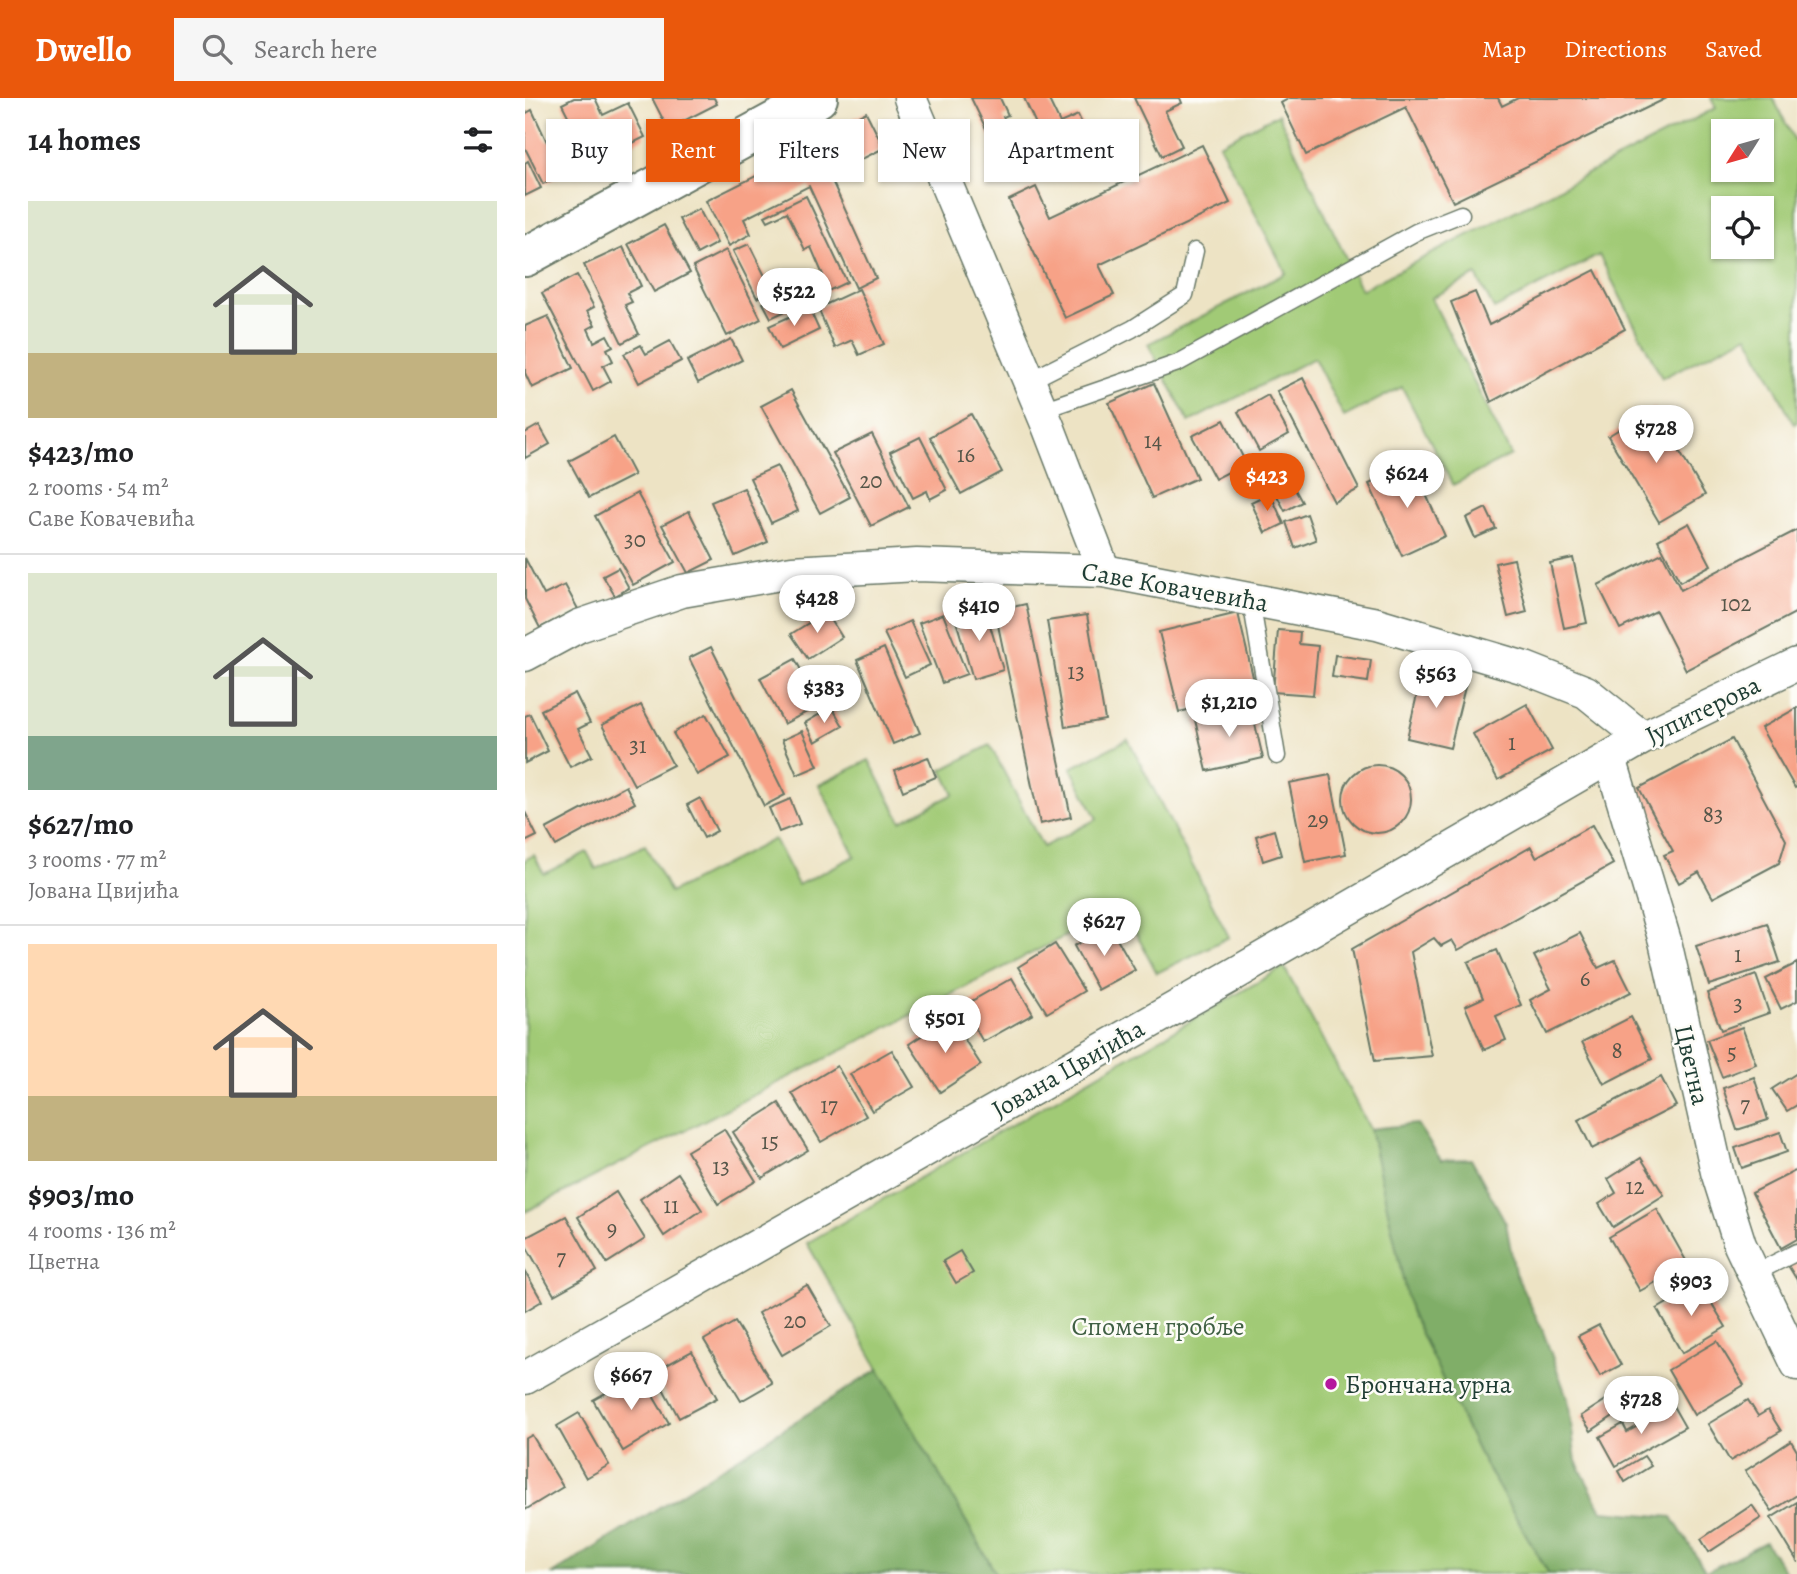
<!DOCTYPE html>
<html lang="en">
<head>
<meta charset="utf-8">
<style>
  :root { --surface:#fff; --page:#f6f6f6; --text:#202124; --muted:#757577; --line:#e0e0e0; --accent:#ea580c }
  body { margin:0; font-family:Alegreya,serif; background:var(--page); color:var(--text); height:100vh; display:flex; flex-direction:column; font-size:26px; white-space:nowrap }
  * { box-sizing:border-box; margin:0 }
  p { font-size:23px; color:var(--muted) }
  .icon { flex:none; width:38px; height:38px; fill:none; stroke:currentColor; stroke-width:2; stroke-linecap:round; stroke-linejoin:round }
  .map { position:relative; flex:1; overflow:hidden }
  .side { display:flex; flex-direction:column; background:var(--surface); width:525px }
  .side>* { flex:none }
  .banner { position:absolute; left:21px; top:21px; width:665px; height:63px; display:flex; gap:14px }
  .needle { width:46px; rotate:233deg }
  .controls { position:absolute; left:1186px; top:21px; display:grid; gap:14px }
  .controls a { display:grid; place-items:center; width:63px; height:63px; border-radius:0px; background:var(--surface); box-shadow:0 2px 5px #0004; font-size:35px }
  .price { position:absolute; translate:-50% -60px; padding:0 16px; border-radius:24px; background:#fff; color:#222; font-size:23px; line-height:46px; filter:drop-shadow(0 2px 4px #0008) }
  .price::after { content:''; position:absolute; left:50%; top:42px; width:21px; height:16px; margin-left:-10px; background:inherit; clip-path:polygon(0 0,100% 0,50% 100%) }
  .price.selected { background:var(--accent); color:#fff }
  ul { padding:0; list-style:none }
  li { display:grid; align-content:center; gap:14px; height:371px; padding:0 28px }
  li+li { border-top:2px solid var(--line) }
  li span { display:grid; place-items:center; height:217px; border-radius:0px; color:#555 }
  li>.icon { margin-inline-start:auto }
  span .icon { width:126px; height:126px; fill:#fffc; stroke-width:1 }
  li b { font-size:30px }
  h2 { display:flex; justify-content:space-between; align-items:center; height:84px; padding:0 28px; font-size:30px }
  .chip { padding:0 24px; border-radius:0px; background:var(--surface); box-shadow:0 2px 5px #0004; font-size:24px; line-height:63px }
  .chip.selected { background:var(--accent); color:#fff }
  header { display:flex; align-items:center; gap:42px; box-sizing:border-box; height:98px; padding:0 35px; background:var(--accent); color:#fff }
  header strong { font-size:33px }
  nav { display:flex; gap:38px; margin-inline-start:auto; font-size:24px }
  .search { width:490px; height:63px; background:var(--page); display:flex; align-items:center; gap:18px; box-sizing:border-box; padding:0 24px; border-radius:0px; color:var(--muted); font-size:26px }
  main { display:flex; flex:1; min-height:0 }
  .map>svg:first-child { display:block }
  .green { fill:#a1ca76; stroke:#608455; stroke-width:2; fill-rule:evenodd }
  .forest { fill:#80ae67; stroke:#50764e; stroke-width:2 }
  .building { fill:#f7a287 }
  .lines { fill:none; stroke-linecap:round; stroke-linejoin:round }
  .lane-casing { stroke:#677766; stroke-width:19 }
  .street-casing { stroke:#677766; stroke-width:35 }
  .secondary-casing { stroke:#677766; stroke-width:42 }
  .lane { stroke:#fff; stroke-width:16 }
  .street { stroke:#fff; stroke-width:32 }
  .secondary { stroke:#fff; stroke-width:38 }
  .poi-dot { fill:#b5179e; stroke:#fdfcf7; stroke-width:2.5 }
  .labels { text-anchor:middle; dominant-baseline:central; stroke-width:5; stroke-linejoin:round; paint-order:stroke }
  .number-label { font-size:23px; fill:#555649 }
  .street-label { font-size:26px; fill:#1f3d34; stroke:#fdfcf7 }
  .park-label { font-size:26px; fill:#406044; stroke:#fdfcf7 }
  .poi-label { font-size:26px; fill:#1f3d34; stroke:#fdfcf7; text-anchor:start }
</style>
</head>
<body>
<header>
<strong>Dwello</strong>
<div class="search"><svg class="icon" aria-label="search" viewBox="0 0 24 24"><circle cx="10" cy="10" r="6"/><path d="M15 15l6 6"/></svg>Search here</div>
<nav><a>Map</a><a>Directions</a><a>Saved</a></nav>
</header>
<main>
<section class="side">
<h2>14 homes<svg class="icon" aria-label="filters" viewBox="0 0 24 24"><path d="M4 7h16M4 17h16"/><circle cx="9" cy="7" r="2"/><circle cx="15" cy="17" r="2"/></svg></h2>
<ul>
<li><span style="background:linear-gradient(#dfe7d0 70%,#c2b280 0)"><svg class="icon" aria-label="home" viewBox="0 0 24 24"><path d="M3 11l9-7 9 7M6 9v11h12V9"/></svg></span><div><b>$423/mo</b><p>2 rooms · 54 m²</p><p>Саве Ковачевића</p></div></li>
<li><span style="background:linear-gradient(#dfe7d0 75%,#7fa58c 0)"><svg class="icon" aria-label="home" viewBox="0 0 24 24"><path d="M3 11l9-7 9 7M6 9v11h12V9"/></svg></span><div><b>$627/mo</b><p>3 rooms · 77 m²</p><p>Јована Цвијића</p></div></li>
<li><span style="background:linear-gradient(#ffd9b3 70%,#c2b280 0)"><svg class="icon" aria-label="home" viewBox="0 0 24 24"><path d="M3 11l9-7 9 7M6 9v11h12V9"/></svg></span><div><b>$903/mo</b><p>4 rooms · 136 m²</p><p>Цветна</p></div></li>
</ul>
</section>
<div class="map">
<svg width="1272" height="1476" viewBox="0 0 1272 1476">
  <rect width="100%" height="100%" fill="#fdfcf7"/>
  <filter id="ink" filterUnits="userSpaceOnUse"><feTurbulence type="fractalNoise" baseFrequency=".0143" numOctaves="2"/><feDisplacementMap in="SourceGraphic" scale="14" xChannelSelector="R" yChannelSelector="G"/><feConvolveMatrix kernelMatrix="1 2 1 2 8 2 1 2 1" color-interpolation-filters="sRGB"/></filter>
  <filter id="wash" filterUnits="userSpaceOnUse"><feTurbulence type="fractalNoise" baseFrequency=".00686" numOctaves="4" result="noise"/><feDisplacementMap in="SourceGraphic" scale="28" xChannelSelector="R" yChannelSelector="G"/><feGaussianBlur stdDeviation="1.57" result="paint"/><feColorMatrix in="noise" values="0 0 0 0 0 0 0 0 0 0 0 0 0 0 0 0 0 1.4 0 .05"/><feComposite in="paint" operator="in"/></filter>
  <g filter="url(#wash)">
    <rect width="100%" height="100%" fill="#ede3c4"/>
    <g class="green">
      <path d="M1186,0H1248L1272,47V324L1269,326L1223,237L1137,280L1074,157L969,211L951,177L906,200L986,357L928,387L877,289L819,319L789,260L664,324L623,246L761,175L694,46L753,16L836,192L1191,10ZM1199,33H1237V72H1199ZM1199,110H1237V149H1199Z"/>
      <polygon points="603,641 704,839 632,875 597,809 0,1114 0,762 9,757 19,776 62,754 71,771 120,747 145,795 249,741 273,787 330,758 294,687 344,662 376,723 429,696 417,672 465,647 518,749 572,721 546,670"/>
      <polygon points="759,869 845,1031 885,1213 953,1354 1024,1476 471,1476 282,1145"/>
    </g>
    <g class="forest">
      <polygon points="892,1026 916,1062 946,1061 981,1125 990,1175 1017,1231 1043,1302 1051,1363 1077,1413 1147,1419 1181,1474 1240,1444 1262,1476 1024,1476 953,1354 885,1213 845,1031"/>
      <polygon points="354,1271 471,1476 28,1476"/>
    </g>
    <g id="blocks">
      <g class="building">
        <polygon points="49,0 70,0 78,17 103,5 120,39 67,65 37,6"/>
        <polygon points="127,0 189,0 192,6 143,31"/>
        <polygon points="446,0 475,0 483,17 478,19 484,32 466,41"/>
        <polygon points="499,0 523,0 535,25 553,17 567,46 512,72 499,43 515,35"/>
        <polygon points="609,0 655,0 657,5 640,13 657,48 637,58"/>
        <polygon points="765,0 973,0 977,8 993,0 1142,0 928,104 881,9 781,57 756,5"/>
        <polygon points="7,12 22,44 47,32 63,64 18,86 0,50 0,16"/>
        <polygon points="341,14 359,50 323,68 305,33"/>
        <polygon points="298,40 317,81 308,85 351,180 331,190 284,88 219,121 226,136 204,148 181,103 269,59 279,76 268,53"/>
        <polygon points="677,47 705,105 574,167 589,197 540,220 484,102 511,89 525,119"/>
        <polygon points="3,63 16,90 0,98 0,65"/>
        <polygon points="281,98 322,184 246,220 238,205 298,177 286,149 280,152 262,114 243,123 240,118"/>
        <polygon points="174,111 192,145 172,156 154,121"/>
        <polygon points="139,127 165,175 129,194 103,146"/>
        <polygon points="224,146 247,192 232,200 208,153"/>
        <polygon points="98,149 116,188 102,195 107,204 100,207 114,236 97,245 59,167"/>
        <polygon points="201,152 236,221 202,238 168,169"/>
        <polygon points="1070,172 1100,231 966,304 926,204 950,194 964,227"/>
        <polygon points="52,177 69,209 62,213 70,227 63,231 69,244 82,237 88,248 82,251 88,263 78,268 86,283 68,293 17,195"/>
        <polygon points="334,191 359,246 334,257 327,242 310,250 293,210"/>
        <polygon points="284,210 294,232 255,251 244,228"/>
        <polygon points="23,218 48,270 7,290 0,275 0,228"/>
        <polygon points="206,241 217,262 173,285 162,263"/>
        <polygon points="145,243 156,263 114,285 99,256 116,247 121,256"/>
        <polygon points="778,280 834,391 809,404 752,293"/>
        <polygon points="629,285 672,380 627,400 584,305"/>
        <polygon points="266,292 325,399 295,415 236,308"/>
        <polygon points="743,297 764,336 734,353 713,314"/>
        <polygon points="1129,310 1180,397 1134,424 1083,338"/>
        <polygon points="446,316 477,374 436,396 405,339"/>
        <polygon points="699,322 721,365 690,381 667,338"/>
        <polygon points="14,327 25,346 0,360 0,335"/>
        <polygon points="347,336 384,409 346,428 308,355"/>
        <polygon points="89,339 109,377 64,400 44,363"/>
        <polygon points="395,339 422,392 405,401 402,393 388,400 365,354"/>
        <polygon points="752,359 777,404 760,413 736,367"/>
        <polygon points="887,366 920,438 877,458 844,386"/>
        <polygon points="252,368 273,413 246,425 225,380"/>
        <polygon points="219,390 243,444 210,458 186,404"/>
        <polygon points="112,395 150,464 108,487 70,418"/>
        <polygon points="745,395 759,426 740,435 726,404"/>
        <polygon points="961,410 971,431 950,440 941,420"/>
        <polygon points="164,413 189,462 163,475 137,427"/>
        <polygon points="782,416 791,442 770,450 761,424"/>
        <polygon points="1164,425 1186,467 1155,484 1133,442"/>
        <polygon points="1272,432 1272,514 1161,572 1131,513 1095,531 1073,487 1137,455 1156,492"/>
        <polygon points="0,460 19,497 40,487 53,511 15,530 0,501"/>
        <polygon points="1048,460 1062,525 1039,530 1025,465"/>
        <polygon points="989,461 1002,514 983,519 970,465"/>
        <polygon points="93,470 104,490 90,498 78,478"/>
        <polygon points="501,506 546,719 515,726 470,513"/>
        <polygon points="460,510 478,572 448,581 430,519"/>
        <polygon points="301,514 317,539 283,561 266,536"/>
        <polygon points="713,515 732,596 654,614 634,534"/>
        <polygon points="418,516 442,576 417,585 394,525"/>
        <polygon points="562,517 580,622 540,629 522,523"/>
        <polygon points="385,523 405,567 380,579 359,535"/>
        <polygon points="753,532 775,534 774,546 793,548 788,597 748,594"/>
        <polygon points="186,549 260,697 239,708 164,560"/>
        <polygon points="359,550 395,635 368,646 332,562"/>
        <polygon points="810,557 846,562 843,584 807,579"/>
        <polygon points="270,561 295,607 259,626 235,580"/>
        <polygon points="897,575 941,585 925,650 882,640"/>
        <polygon points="50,595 65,625 53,631 67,658 45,669 16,612"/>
        <polygon points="1002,606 1027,652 973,682 948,636"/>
        <polygon points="116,607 148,667 109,687 77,627"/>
        <polygon points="307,609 318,628 290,644 280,625"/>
        <polygon points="726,609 738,660 682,673 670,622"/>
        <polygon points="1272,610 1272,689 1270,690 1236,630"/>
        <polygon points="5,616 23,653 0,665 0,618"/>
        <polygon points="181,616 205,659 172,677 148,635"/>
        <polygon points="277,633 293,668 272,677 257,642"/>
        <polygon points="1207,641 1261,742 1254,765 1188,800 1174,774 1154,785 1139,757 1148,753 1114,690"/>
        <polygon points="403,659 411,679 378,693 370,672"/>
        <circle cx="852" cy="701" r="34"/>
        <polygon points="805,677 821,756 780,764 764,685"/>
        <polygon points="101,688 110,705 31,748 21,731"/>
        <polygon points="175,700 192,733 179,740 162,707"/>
        <polygon points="265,701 275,726 254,734 244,710"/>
        <polygon points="0,714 12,738 0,744"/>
        <polygon points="1067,727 1088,766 933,852 927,842 916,848 909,840 886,854 907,958 850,963 827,851 1006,749 1011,759"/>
        <polygon points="749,732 756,757 738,763 731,738"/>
        <polygon points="1242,825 1255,864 1184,887 1171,848"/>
        <polygon points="585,828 610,872 573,892 549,848"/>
        <polygon points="1055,835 1073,870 1090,862 1106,894 1022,936 1005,902 1026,891 1009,858"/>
        <polygon points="530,846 559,893 522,915 493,869"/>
        <polygon points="972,852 996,907 971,918 981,942 959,952 940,908 958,900 943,864"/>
        <polygon points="1272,865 1272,903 1256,911 1241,881"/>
        <polygon points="1231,877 1244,915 1196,932 1182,895"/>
        <polygon points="487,880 508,916 458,944 438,908"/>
        <polygon points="425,919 456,967 415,994 384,946"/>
        <polygon points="1106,919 1127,961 1079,986 1057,944"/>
        <polygon points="1217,929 1231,966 1197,979 1182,942"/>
        <polygon points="367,952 389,989 347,1013 325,976"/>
        <polygon points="312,968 341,1018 296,1044 267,995"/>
        <polygon points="1272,975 1272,1007 1262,1013 1247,991"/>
        <polygon points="1136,979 1151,1008 1067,1051 1053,1022"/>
        <polygon points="1229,979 1243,1022 1212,1032 1198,990"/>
        <polygon points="254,1005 283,1052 237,1080 208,1034"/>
        <polygon points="199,1031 231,1083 193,1106 162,1053"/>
        <polygon points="1255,1034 1262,1054 1217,1070 1210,1050"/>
        <polygon points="1116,1060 1139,1097 1088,1129 1074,1106 1091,1095 1083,1081"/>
        <polygon points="1272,1072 1272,1141 1256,1150 1227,1095"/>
        <polygon points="153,1075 177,1112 139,1138 115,1101"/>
        <polygon points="91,1094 120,1141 82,1165 53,1119"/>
        <polygon points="1132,1111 1163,1166 1115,1193 1084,1139"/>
        <polygon points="41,1118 72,1173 29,1197 0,1146 0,1140"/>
        <polygon points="435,1153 448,1175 431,1185 418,1163"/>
        <polygon points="1272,1158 1272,1182 1261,1164"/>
        <polygon points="0,1173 17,1203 0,1213"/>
        <polygon points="1175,1186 1201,1229 1157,1255 1132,1211"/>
        <polygon points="282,1187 306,1228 257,1257 233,1215"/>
        <polygon points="210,1224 247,1285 216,1303 179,1242"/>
        <polygon points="1074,1227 1096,1267 1075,1278 1053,1238"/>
        <polygon points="1192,1243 1219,1287 1169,1317 1143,1272"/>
        <polygon points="167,1253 192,1300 154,1320 129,1274"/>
        <polygon points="115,1276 144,1325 98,1353 68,1302"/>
        <polygon points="1109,1284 1118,1298 1066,1333 1056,1318"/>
        <polygon points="1223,1302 1233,1318 1243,1312 1256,1333 1205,1363 1183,1326"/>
        <polygon points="1148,1308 1160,1329 1091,1368 1075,1339 1098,1326 1102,1334"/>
        <polygon points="54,1315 84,1367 61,1380 32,1328"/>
        <polygon points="7,1337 38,1389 0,1412 0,1341"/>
        <polygon points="1266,1343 1272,1353 1272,1397 1247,1413 1220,1373"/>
        <polygon points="1119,1358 1126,1368 1100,1384 1094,1373"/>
        <polygon points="1272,1404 1272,1463 1246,1420"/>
        <polygon points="1227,1407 1236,1420 1184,1454 1176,1441"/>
      </g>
    </g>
  </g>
  <g filter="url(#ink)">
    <use href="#blocks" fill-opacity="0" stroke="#677766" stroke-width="2"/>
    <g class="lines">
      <g class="lane-casing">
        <g id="lane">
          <polyline points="504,283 607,231 660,197 670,153"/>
          <polyline points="517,312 653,265 891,134 936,116"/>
          <polyline points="726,502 752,658"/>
          <polyline points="1230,1175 1272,1154"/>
        </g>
      </g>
      <g class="street-casing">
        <g id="street">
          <polyline points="385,0 523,328 579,473"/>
          <polyline points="0,557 54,528 157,493 267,474 392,467 579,473 852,526 1000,570 1061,594 1118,640"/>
          <polyline points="1085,660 1140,843 1192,1074 1215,1147 1272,1266"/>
          <polyline points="0,1280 708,877 1118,640 1272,566"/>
        </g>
      </g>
      <g class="secondary-casing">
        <polyline id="secondary" points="0,159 293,0"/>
      </g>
      <use href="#lane" class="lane"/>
      <use href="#street" class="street"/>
      <use href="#secondary" class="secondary"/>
    </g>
  </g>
  <circle class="poi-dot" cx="806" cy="1286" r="7"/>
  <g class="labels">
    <g class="number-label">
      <text x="628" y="342">14</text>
      <text x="441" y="356">16</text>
      <text x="346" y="382">20</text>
      <text x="110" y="441">30</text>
      <text x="1211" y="505">102</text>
      <text x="551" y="573">13</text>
      <text x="987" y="644">1</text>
      <text x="113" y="647">31</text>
      <text x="1188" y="716">83</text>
      <text x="793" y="721">29</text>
      <text x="1213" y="856">1</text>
      <text x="1060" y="880">6</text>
      <text x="1213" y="905">3</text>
      <text x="1092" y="952">8</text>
      <text x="1207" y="954">5</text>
      <text x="1220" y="1006">7</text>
      <text x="304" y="1007">17</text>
      <text x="245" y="1043">15</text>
      <text x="196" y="1068">13</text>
      <text x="1110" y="1088">12</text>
      <text x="146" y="1107">11</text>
      <text x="87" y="1130">9</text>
      <text x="36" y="1159">7</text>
      <text x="270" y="1222">20</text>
    </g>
    <g class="street-label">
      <text transform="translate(650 489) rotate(10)">Саве Ковачевића</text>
      <text transform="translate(1178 612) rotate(-26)">Јупитерова</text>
      <text transform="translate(1167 967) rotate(77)">Цветна</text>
      <text transform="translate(543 971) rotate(-30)">Јована Цвијића</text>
    </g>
    <g class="park-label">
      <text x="633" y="1228">Спомен гробље</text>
    </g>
    <g class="poi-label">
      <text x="820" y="1286">Брончана урна</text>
    </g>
  </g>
</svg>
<div class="controls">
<a><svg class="needle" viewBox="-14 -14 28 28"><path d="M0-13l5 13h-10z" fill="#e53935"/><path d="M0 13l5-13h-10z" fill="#757577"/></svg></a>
<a><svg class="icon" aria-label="locate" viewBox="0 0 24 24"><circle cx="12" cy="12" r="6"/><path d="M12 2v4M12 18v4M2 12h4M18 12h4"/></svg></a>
</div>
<b class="price" style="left:269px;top:230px">$522</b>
<b class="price" style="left:1131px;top:367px">$728</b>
<b class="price" style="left:882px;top:412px">$624</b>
<b class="price selected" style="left:742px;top:415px">$423</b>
<b class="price" style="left:292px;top:537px">$428</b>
<b class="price" style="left:454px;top:545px">$410</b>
<b class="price" style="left:911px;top:612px">$563</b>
<b class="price" style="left:299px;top:627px">$383</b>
<b class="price" style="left:704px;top:641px">$1,210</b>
<b class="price" style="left:579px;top:860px">$627</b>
<b class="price" style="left:420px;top:957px">$501</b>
<b class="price" style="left:1166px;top:1220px">$903</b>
<b class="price" style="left:106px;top:1314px">$667</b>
<b class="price" style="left:1116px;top:1338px">$728</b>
<div class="banner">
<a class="chip">Buy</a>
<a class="chip selected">Rent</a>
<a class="chip">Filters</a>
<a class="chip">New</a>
<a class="chip">Apartment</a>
</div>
</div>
</main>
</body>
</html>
